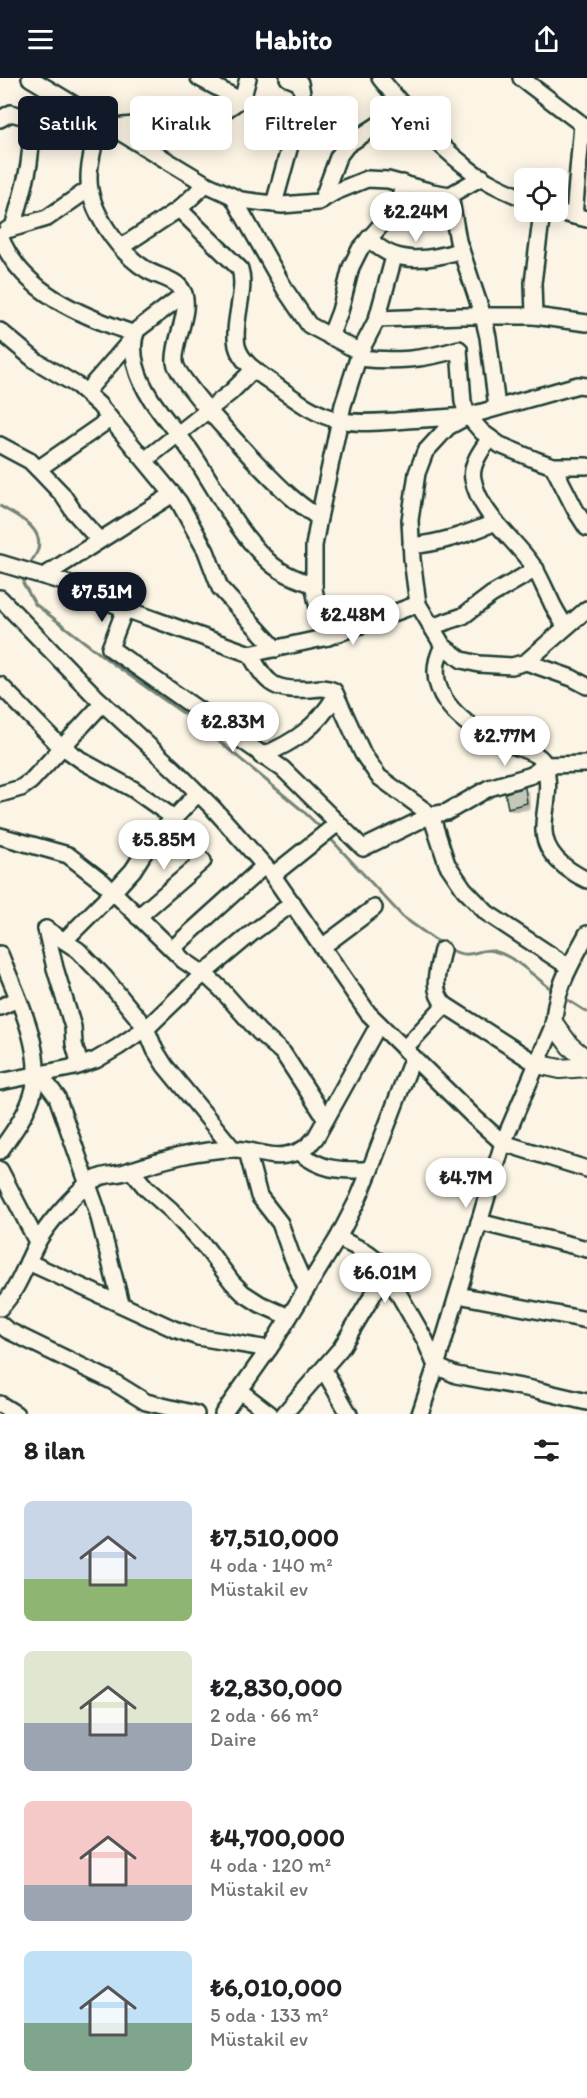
<!DOCTYPE html>
<html lang="tr">
<head>
<meta charset="utf-8">
<style>
  :root { --surface:#fff; --page:#f2f2f2; --text:#202124; --muted:#757577; --accent:#111827 }
  body { margin:0; font-family:Itim,sans-serif; background:var(--page); color:var(--text); height:100vh; display:flex; flex-direction:column; font-size:22px; white-space:nowrap }
  * { box-sizing:border-box; margin:0 }
  p { font-size:20px; color:var(--muted) }
  .icon { flex:none; width:33px; height:33px; fill:none; stroke:currentColor; stroke-width:2; stroke-linecap:round; stroke-linejoin:round }
  .map { position:relative; height:1336px; overflow:hidden }
  .details { display:flex; flex-direction:column; background:var(--surface); flex:1 }
  .details>* { flex:none }
  .hud { position:absolute; left:18px; top:18px; width:552px; height:54px; display:flex; gap:12px }
  .tools { position:absolute; left:514px; top:90px; display:grid; gap:12px }
  .tools a { display:grid; place-items:center; width:54px; height:54px; border-radius:9px; background:var(--surface); box-shadow:0 3px 15px #0003; font-size:30px }
  .price { position:absolute; translate:-50% -51px; padding:0 14px; border-radius:21px; background:#fff; color:#222; font-size:20px; line-height:39px; filter:drop-shadow(0 2px 3px #0008) }
  .price::after { content:''; position:absolute; left:50%; top:36px; width:18px; height:14px; margin-left:-9px; background:inherit; clip-path:polygon(0 0,100% 0,50% 100%) }
  .price.selected { background:var(--accent); color:#fff }
  ul { padding:0; list-style:none }
  li { display:flex; align-items:center; gap:18px; height:150px; padding:0 24px }
  li span { display:grid; place-items:center; flex:none; width:168px; height:120px; border-radius:9px; color:#555 }
  li>.icon { margin-inline-start:auto }
  span .icon { width:72px; height:72px; fill:#fffc; stroke-width:1 }
  li b { font-size:26px }
  h2 { display:flex; justify-content:space-between; align-items:center; height:72px; padding:0 24px; font-size:26px }
  .tag { padding:0 21px; border-radius:9px; background:var(--surface); box-shadow:0 3px 15px #0003; font-size:21px; line-height:54px }
  .tag.selected { background:var(--accent); color:#fff }
  header { display:flex; justify-content:space-between; align-items:center; height:78px; padding:0 24px; background:var(--accent); color:#fff; font-size:27px; font-weight:700 }
  .map>svg:first-child { display:block }
  .lines { fill:none; stroke-linecap:round; stroke-linejoin:round }
  .stream { stroke:#758479; stroke-width:3 }
  .building { fill:#c5c7b9; stroke:#1f3d34; stroke-width:1.5; filter:url(#shadow) }
  .minor-casing { stroke:#1f3d34; stroke-width:20 }
  .major-casing { stroke:#1f3d34; stroke-width:22 }
  .minor { stroke:#fcf5e5; stroke-width:15 }
  .major { stroke:#fcf5e5; stroke-width:18 }
</style>
</head>
<body>
<header><svg class="icon" aria-label="menu" viewBox="0 0 24 24"><path d="M4 6h16M4 12h16M4 18h16"/></svg>Habito<svg class="icon" aria-label="share" viewBox="0 0 24 24"><path d="M12 15V3M7 8l5-5 5 5M5 13v7h14v-7"/></svg></header>
<div class="map">
<svg width="587" height="1336" viewBox="0 0 587 1336">
  <defs>
    <filter id="shadow"><feDropShadow dx="3" dy="5" stdDeviation="1.5" flood-color="#0004"/></filter>
  </defs>
  <rect width="100%" height="100%" fill="#fcf5e5"/>
  <filter id="ink" filterUnits="userSpaceOnUse"><feTurbulence type="fractalNoise" baseFrequency=".0167" numOctaves="2"/><feDisplacementMap in="SourceGraphic" scale="12" xChannelSelector="R" yChannelSelector="G"/><feConvolveMatrix kernelMatrix="1 2 1 2 8 2 1 2 1" color-interpolation-filters="sRGB"/></filter>
  <g filter="url(#ink)">
    <g class="lines">
      <g class="stream">
        <path d="M0,428C15,437 44,449 38,471C37,476 32,482 29,487"/>
        <polyline points="24,498 23,505 35,526 112,585 197,645 303,733 322,751"/>
        <polyline points="328,758 403,839 442,867"/>
        <path d="M448,870C472,885 478,867 497,874C517,880 538,902 555,914"/>
        <polyline points="563,919 587,934"/>
      </g>
    </g>
    <polygon class="building" points="525,709 527,725 508,730 505,715"/>
    <g class="lines">
      <g class="minor-casing">
        <g id="minor">
          <polyline points="30,0 206,106 241,122 282,127 318,124 335,114 367,101 388,102 432,114 450,117 482,99"/>
          <polyline points="199,0 240,22"/>
          <path d="M380,0C405,31 432,62 464,87C481,102 504,112 525,121"/>
          <polyline points="521,0 587,50"/>
          <polyline points="0,41 11,35 96,59 112,49 200,41 224,33 240,22 244,15 248,0"/>
          <path d="M96,59C93,71 89,86 89,99C88,132 120,176 147,192C158,199 176,201 182,212C193,230 173,263 175,284C176,303 271,401 290,418C299,426 309,433 319,440"/>
          <polyline points="450,117 458,163 483,238 488,259 497,329"/>
          <polyline points="233,119 286,213 309,247 360,274"/>
          <polyline points="322,122 338,79 347,67 404,30"/>
          <polyline points="274,126 303,20 300,5 288,0"/>
          <path d="M179,131L240,191C247,212 232,244 237,268C241,284 258,295 271,304C292,319 314,337 339,342C357,346 376,344 395,343C419,341 444,340 468,338L482,354L500,367L536,382L553,388H587"/>
          <polyline points="558,134 587,141"/>
          <polyline points="574,138 582,47"/>
          <polyline points="387,139 454,140"/>
          <path d="M13,150C22,114 37,77 28,40"/>
          <polyline points="7,152 47,140 89,111"/>
          <path d="M0,158C21,214 82,238 135,256"/>
          <path d="M369,160C393,188 429,183 461,172"/>
          <polyline points="121,169 179,131 206,106"/>
          <path d="M184,216L137,252C132,263 133,276 136,288C144,320 171,346 190,372C215,408 234,450 266,481C278,494 297,501 314,507"/>
          <polyline points="534,238 533,205 542,134"/>
          <polyline points="377,241 461,238 534,238 587,245"/>
          <polyline points="0,253 36,283 78,308 99,327 179,424 206,473 220,510 276,571"/>
          <polyline points="330,259 340,233 351,189 360,171 395,131 400,120 403,105"/>
          <path d="M358,280C395,284 423,282 459,271L463,324L468,338"/>
          <polyline points="587,308 578,307 468,338 448,349 425,374 417,395 410,442 412,481 418,526 443,568 462,582 479,586 512,588 526,584 587,531"/>
          <polyline points="86,314 133,260"/>
          <path d="M490,360C482,371 470,387 473,401C480,437 514,460 533,488C540,498 544,510 550,521C554,531 560,540 566,549"/>
          <polyline points="0,367 30,383 38,391 62,416 74,434 99,462"/>
          <polyline points="145,382 231,314 254,291"/>
          <polyline points="553,388 576,433 587,450"/>
          <polyline points="38,391 110,341"/>
          <path d="M411,468C441,465 467,456 496,444"/>
          <polyline points="0,485 63,504 125,531 250,576 328,559 418,526"/>
          <polyline points="44,498 173,416"/>
          <polyline points="0,520 95,618 176,693 213,730 271,795 368,935 475,1040 503,1065 587,1091"/>
          <polyline points="125,531 110,570 283,691 363,770 431,737 447,734 489,710 532,697 544,687 587,686"/>
          <polyline points="431,549 463,538 491,517 536,491"/>
          <polyline points="328,559 319,535 314,511 314,468 319,440 343,327 360,274 377,241 394,179"/>
          <path d="M443,568C420,611 459,645 496,662C508,667 534,672 542,682C546,686 547,693 547,699C550,718 543,735 544,753C545,777 568,793 587,802"/>
          <path d="M250,576C268,608 274,613 311,611C320,610 327,609 334,613L363,676L379,699L431,737L447,786L464,811L487,835L569,889"/>
          <polyline points="526,584 572,600 587,608"/>
          <polyline points="0,607 56,664 84,684 133,711 174,740"/>
          <path d="M261,678C295,664 317,649 336,617"/>
          <polyline points="0,716 21,710 31,703 103,625"/>
          <polyline points="0,758 68,777 104,805 183,882 208,899 221,911 259,954 283,975 326,1041"/>
          <polyline points="273,797 338,745"/>
          <polyline points="138,839 203,783 166,748"/>
          <polyline points="46,851 78,872 105,900 146,950 155,972 165,988 233,1071"/>
          <polyline points="46,851 55,890 73,949 74,966 80,987"/>
          <polyline points="65,862 113,814 133,792 149,767 198,715"/>
          <polyline points="322,869 374,830"/>
          <polyline points="172,871 264,788"/>
          <path d="M442,872C438,891 430,912 445,927L537,986"/>
          <path d="M0,876C15,915 44,969 34,1011C29,1033 13,1055 0,1073"/>
          <polyline points="0,929 18,921"/>
          <polyline points="404,971 445,927"/>
          <polyline points="36,998 45,1003 57,1019 97,1132 121,1226"/>
          <polyline points="0,1004 75,989 96,982 118,969 150,947 203,896 252,855 293,825"/>
          <polyline points="247,1073 259,1118 280,1145 291,1176 306,1210"/>
          <path d="M299,1074C324,1094 341,1092 370,1092"/>
          <polyline points="0,1092 37,1164"/>
          <polyline points="131,1092 146,1110 171,1132 207,1171 232,1204 243,1215 260,1226 289,1239"/>
          <polyline points="479,1144 587,1171"/>
          <polyline points="338,1160 368,1175 381,1185 425,1262 436,1288 456,1297 532,1311 587,1324"/>
          <polyline points="28,1184 174,1251 198,1259 269,1271"/>
          <polyline points="458,1217 587,1242"/>
          <path d="M0,1230C18,1212 25,1188 36,1167C45,1149 80,1107 98,1100C106,1096 116,1097 125,1094C161,1083 193,1072 232,1071C249,1070 269,1081 286,1077C300,1075 308,1069 316,1059L379,946"/>
          <polyline points="0,1246 7,1252 112,1303 146,1324 196,1336"/>
          <polyline points="324,1292 349,1336"/>
          <polyline points="240,1313 270,1336"/>
          <polyline points="0,1326 16,1336"/>
          <polyline points="223,1336 273,1265 338,1160 358,1121 370,1092 413,979"/>
          <polyline points="284,1336 341,1270 386,1195"/>
          <path d="M420,1336L436,1288L503,1065L554,946C554,913 572,884 587,856"/>
        </g>
      </g>
      <g class="major-casing">
        <g id="major">
          <polyline points="554,946 570,968 587,982"/>
          <polyline points="537,986 560,991 587,989"/>
        </g>
      </g>
      <use href="#minor" class="minor"/>
      <use href="#major" class="major"/>
    </g>
  </g>
</svg>
<div class="tools">
<a><svg class="icon" aria-label="locate" viewBox="0 0 24 24"><circle cx="12" cy="12" r="6"/><path d="M12 2v4M12 18v4M2 12h4M18 12h4"/></svg></a>
</div>
<b class="price" style="left:416px;top:165px">₺2.24M</b>
<b class="price selected" style="left:102px;top:545px">₺7.51M</b>
<b class="price" style="left:353px;top:568px">₺2.48M</b>
<b class="price" style="left:233px;top:675px">₺2.83M</b>
<b class="price" style="left:505px;top:689px">₺2.77M</b>
<b class="price" style="left:164px;top:793px">₺5.85M</b>
<b class="price" style="left:466px;top:1131px">₺4.7M</b>
<b class="price" style="left:385px;top:1226px">₺6.01M</b>
<div class="hud">
<a class="tag selected">Satılık</a>
<a class="tag">Kiralık</a>
<a class="tag">Filtreler</a>
<a class="tag">Yeni</a>
</div>
</div>
<section class="details">
<h2>8 ilan<svg class="icon" aria-label="filters" viewBox="0 0 24 24"><path d="M4 7h16M4 17h16"/><circle cx="9" cy="7" r="2"/><circle cx="15" cy="17" r="2"/></svg></h2>
<ul>
<li><span style="background:linear-gradient(#c9d6e8 65%,#8fb573 0)"><svg class="icon" aria-label="home" viewBox="0 0 24 24"><path d="M3 11l9-7 9 7M6 9v11h12V9"/></svg></span><div><b>₺7,510,000</b><p>4 oda · 140 m²</p><p>Müstakil ev</p></div></li>
<li><span style="background:linear-gradient(#dfe7d0 60%,#9aa5b1 0)"><svg class="icon" aria-label="home" viewBox="0 0 24 24"><path d="M3 11l9-7 9 7M6 9v11h12V9"/></svg></span><div><b>₺2,830,000</b><p>2 oda · 66 m²</p><p>Daire</p></div></li>
<li><span style="background:linear-gradient(#f6c9c9 70%,#9aa5b1 0)"><svg class="icon" aria-label="home" viewBox="0 0 24 24"><path d="M3 11l9-7 9 7M6 9v11h12V9"/></svg></span><div><b>₺4,700,000</b><p>4 oda · 120 m²</p><p>Müstakil ev</p></div></li>
<li><span style="background:linear-gradient(#bfe0f5 60%,#7fa58c 0)"><svg class="icon" aria-label="home" viewBox="0 0 24 24"><path d="M3 11l9-7 9 7M6 9v11h12V9"/></svg></span><div><b>₺6,010,000</b><p>5 oda · 133 m²</p><p>Müstakil ev</p></div></li>
</ul>
</section>
</body>
</html>
